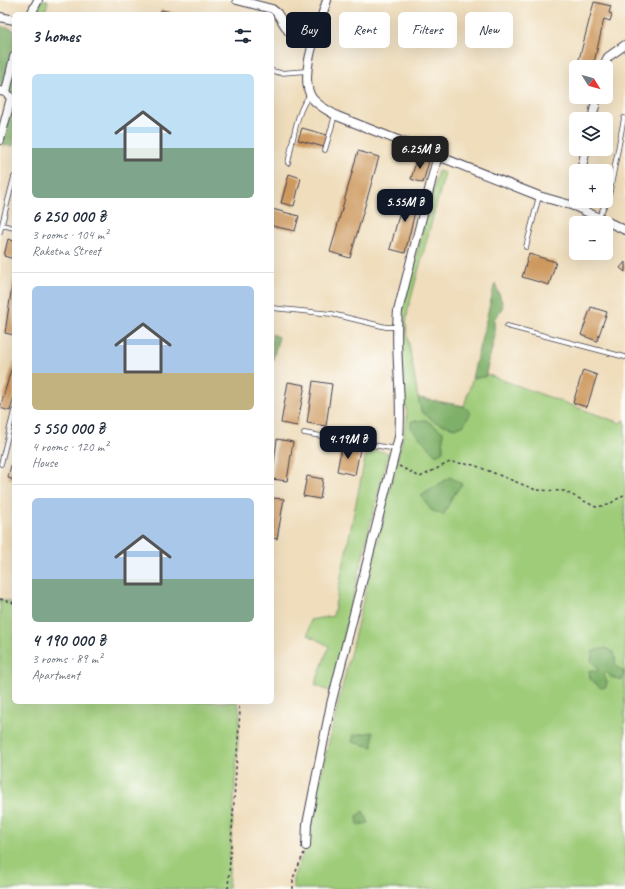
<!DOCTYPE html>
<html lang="en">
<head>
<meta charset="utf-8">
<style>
  :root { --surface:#fff; --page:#f6f6f7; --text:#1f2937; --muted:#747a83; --line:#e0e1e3; --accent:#111827 }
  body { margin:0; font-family:Caveat,sans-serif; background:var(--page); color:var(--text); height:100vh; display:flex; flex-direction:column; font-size:15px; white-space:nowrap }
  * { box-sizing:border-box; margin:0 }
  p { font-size:13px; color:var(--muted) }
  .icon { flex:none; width:22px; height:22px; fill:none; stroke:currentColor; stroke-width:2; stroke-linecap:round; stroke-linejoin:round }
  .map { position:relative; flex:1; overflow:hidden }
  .sheet { position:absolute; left:12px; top:12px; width:262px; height:692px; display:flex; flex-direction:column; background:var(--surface); border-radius:6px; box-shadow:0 4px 16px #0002 }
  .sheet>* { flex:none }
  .banner { position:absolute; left:286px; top:12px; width:279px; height:36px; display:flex; gap:8px }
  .needle { width:26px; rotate:127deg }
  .controls { position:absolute; left:569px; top:60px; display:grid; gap:8px }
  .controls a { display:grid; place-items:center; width:44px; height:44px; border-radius:6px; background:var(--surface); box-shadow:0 4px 16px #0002; font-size:20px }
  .price { position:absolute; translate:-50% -34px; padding:0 9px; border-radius:8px; background:var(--accent); color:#fff; font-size:13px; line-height:26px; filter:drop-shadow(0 1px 2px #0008) }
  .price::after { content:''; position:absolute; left:50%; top:24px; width:12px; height:9px; margin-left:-6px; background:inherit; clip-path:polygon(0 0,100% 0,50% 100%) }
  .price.selected { background:#222; color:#fff }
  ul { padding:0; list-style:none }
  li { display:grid; align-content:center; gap:8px; height:212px; padding:0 20px }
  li+li { border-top:1px solid var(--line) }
  li span { display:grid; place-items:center; height:124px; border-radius:6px; color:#555 }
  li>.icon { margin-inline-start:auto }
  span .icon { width:72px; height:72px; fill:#fffc; stroke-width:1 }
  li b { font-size:17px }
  h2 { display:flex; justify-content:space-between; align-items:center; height:48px; padding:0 20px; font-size:17px }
  .chip { padding:0 14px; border-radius:6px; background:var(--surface); box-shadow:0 4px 16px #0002; font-size:14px; line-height:36px }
  .chip.selected { background:var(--accent); color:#fff }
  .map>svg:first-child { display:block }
  .green { fill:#9fcc79; stroke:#60775a }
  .forest { fill:#7fb069; stroke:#506952 }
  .building { fill:#ce995f }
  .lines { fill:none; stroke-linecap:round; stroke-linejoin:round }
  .lane-casing { stroke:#413e4e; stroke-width:5.5 }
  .street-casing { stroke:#413e4e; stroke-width:10 }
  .path { stroke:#413e4e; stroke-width:1.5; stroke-dasharray:3 3; stroke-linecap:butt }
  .lane { stroke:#fff; stroke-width:4 }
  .street { stroke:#fff; stroke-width:8 }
</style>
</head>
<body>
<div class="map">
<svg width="625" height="889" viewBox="0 0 625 889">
  <rect width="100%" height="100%" fill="#fdfcf7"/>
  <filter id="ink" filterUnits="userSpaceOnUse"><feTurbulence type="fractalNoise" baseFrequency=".025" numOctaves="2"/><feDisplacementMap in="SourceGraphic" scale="8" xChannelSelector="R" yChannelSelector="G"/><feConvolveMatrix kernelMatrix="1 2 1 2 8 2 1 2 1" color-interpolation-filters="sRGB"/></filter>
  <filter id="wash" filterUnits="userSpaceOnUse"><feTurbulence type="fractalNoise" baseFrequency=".012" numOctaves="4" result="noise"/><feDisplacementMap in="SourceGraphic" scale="16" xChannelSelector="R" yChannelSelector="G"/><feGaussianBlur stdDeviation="0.9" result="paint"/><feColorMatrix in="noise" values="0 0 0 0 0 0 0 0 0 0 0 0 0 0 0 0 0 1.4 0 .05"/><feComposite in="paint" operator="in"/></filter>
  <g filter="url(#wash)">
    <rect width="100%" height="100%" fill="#efddbb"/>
    <g class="green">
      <polygon points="42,0 48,0 45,14 37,14"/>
      <polygon points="438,171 445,173 408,309 406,326 418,398 464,406 475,370 620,423 625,420 625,889 293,889 293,878 306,846 312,812 407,419 400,333 403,307"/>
      <polygon points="367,449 389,453 371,521 331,692 315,685 329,646 308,635 310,620 333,616"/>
      <polygon points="0,599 14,603 14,702 237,702 240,711 228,889 0,889"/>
    </g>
    <g class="forest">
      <polygon points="0,26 14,30 14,46 4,86 0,85"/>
      <polygon points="12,73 14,78 14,142 13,146 2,145 14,101 9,89"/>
      <polygon points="495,283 503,305 501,310 494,319 495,336 485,377 472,378"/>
      <polygon points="272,334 279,337 272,362"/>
      <polygon points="418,398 464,406 471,413 463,426 454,428 435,422 421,411"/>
      <polygon points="426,420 443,432 443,451 436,455 411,428 411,421"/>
      <polygon points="450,477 462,484 453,496 443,515 431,510 421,496"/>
      <polygon points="605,648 614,652 616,666 624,672 622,680 611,677 606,671 604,675 607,682 606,687 601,688 590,679 589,670 597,672 598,668 591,661 593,651"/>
      <polygon points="373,732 373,747 352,742 354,735"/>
      <polygon points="363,811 369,823 358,825 357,816"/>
    </g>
    <g id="blocks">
      <g class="building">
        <polygon points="594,2 611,6 609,13 612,14 610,21 604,19 593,67 577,67"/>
        <polygon points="161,10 177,13 177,14 160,14"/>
        <polygon points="302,128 327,135 324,147 298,140"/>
        <polygon points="358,151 379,157 350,258 330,252"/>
        <polygon points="417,158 429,161 423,183 411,179"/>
        <polygon points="289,174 301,178 294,206 281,203"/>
        <polygon points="405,192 419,195 405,253 390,249"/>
        <polygon points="272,209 299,216 295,231 272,226"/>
        <polygon points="8,239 14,241 14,259 4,256"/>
        <polygon points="529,254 556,262 549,285 522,277"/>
        <polygon points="625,262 625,272 620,268"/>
        <polygon points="13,279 14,279 14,335 5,333"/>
        <polygon points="591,307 607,312 597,341 581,335"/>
        <polygon points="14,360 14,397 10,411 0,408"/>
        <polygon points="583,370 597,375 587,407 573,403"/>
        <polygon points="313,381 332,384 326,426 307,423"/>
        <polygon points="288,382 305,385 297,426 281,423"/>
        <polygon points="277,439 293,442 287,481 272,479"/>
        <polygon points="342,445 360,449 355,475 337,471"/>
        <polygon points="12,461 14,461 14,480 8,478"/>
        <polygon points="307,476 323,479 320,499 303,496"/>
        <polygon points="272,498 284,499 277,539 272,538"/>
      </g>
    </g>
  </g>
  <g filter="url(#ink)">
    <use href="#blocks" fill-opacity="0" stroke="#413e4e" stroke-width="1"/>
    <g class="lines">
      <g class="lane-casing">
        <g id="lane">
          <polyline points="272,71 281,73 307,71"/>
          <polyline points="325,150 335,115"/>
          <path d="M288,163C292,146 297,105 311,95"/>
          <polyline points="599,217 609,196 624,118"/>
          <polyline points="2,225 14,228"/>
          <polyline points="0,232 14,177"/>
          <polyline points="526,247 539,196"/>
          <polyline points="272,308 332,314 386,327 397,327"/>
          <polyline points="507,326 625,357"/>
          <polyline points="304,433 396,449"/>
          <polyline points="1,464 14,411"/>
        </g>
      </g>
      <g class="street-casing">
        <g id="street">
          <polyline points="237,0 272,9 277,13 289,32 297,38 314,44"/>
          <path d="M327,0C320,24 297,76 312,98C318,106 329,111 337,116L539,196L574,206L625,230"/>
          <polyline points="31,14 38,0"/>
          <polyline points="0,17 14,20"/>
          <polyline points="603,67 608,57 625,45"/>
          <polyline points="0,91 6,92 11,98 0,140"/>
          <polyline points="6,92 14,57"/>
          <polyline points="592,119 597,97"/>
          <polyline points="581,171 586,149"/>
          <polyline points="574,206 576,197"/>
          <path d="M306,846L307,824L331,704L399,437C403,395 394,353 398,311L438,155"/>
        </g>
      </g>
      <g class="path">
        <polyline points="399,466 420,477 450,462 474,465 536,490 564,491 596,507 608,505 625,494"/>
        <polyline points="0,599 14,603"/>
        <polyline points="228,889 240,711 237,702"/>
        <polyline points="293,889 293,878 304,853"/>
      </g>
      <use href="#lane" class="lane"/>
      <use href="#street" class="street"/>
    </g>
  </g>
</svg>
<div class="controls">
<a><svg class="needle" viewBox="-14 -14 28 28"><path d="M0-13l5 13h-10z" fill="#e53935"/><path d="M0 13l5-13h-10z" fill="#747a83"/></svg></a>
<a><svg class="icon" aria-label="layers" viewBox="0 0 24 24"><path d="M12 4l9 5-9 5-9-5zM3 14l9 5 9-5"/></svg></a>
<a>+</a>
<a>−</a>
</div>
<b class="price selected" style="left:420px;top:170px">6.25M ₴</b>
<b class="price" style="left:405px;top:223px">5.55M ₴</b>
<b class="price" style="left:348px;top:460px">4.19M ₴</b>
<div class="banner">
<a class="chip selected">Buy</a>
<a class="chip">Rent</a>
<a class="chip">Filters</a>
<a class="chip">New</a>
</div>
<section class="sheet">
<h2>3 homes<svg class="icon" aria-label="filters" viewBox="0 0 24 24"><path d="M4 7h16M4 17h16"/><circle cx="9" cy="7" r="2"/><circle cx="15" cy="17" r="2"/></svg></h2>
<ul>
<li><span style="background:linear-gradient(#bfe0f5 60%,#7fa58c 0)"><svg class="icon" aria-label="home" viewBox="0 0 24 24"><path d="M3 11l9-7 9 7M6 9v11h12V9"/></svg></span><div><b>6 250 000 ₴</b><p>3 rooms · 104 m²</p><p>Raketna Street</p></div></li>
<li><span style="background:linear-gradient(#a9c7e8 70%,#c2b280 0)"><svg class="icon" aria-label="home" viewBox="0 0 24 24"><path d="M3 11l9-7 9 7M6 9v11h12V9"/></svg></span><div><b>5 550 000 ₴</b><p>4 rooms · 120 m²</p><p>House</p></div></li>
<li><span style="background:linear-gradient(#a9c7e8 65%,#7fa58c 0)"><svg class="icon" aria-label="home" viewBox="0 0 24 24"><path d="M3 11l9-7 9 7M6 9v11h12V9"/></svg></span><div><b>4 190 000 ₴</b><p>3 rooms · 89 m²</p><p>Apartment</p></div></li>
</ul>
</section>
</div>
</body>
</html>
